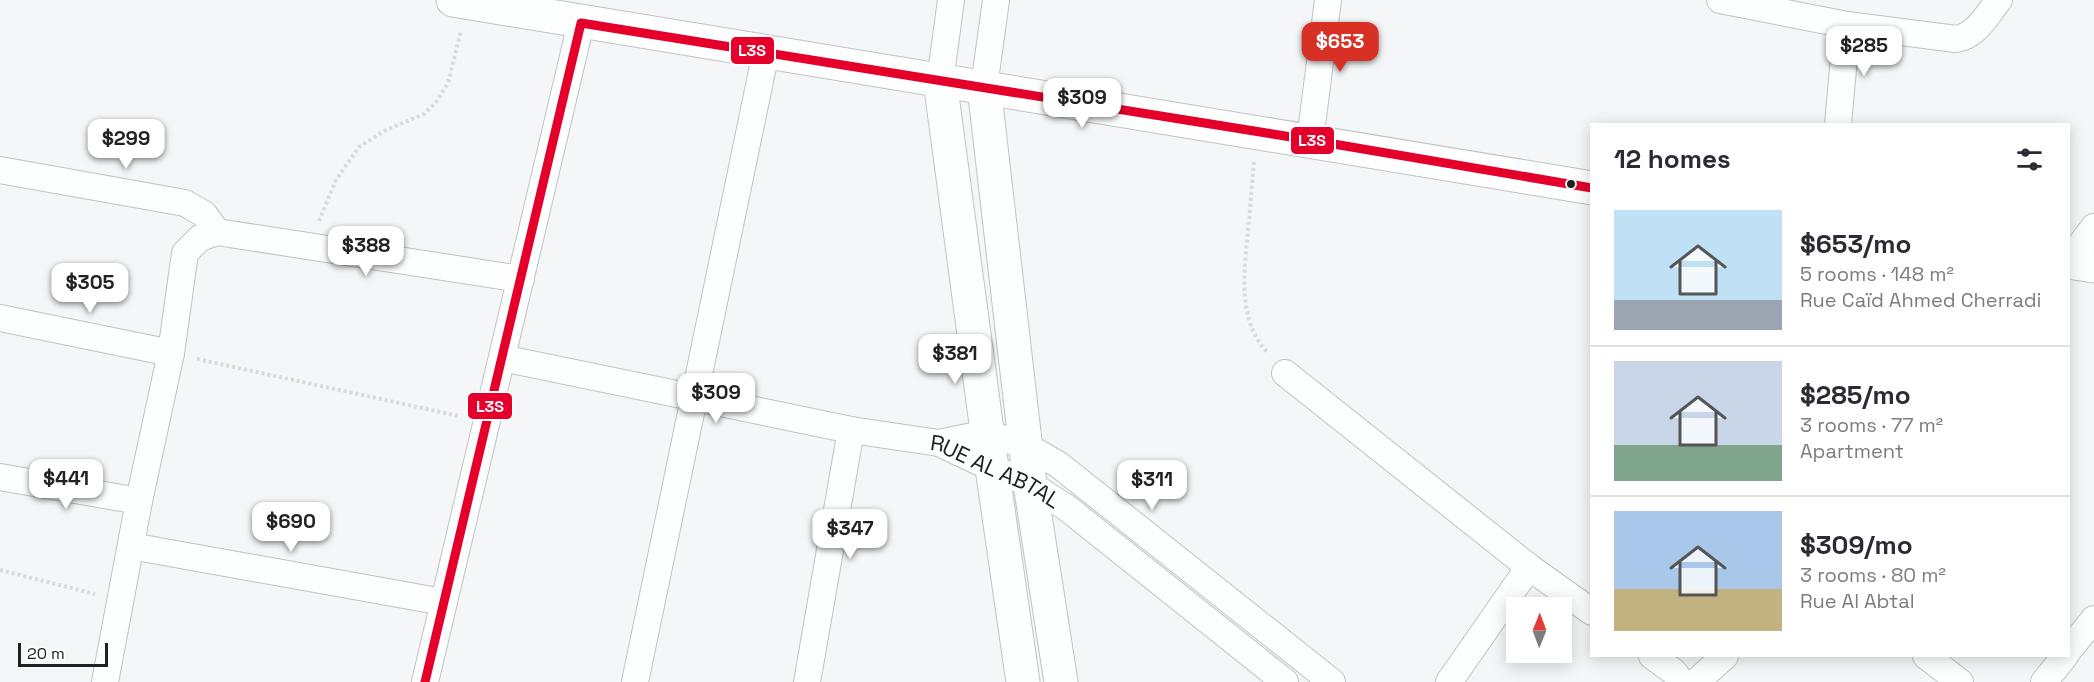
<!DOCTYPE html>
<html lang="en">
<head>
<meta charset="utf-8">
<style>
  :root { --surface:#fff; --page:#f2f2f3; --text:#2b2b33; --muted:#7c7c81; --line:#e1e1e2; --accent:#d93025 }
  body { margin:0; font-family:"Space Grotesk",sans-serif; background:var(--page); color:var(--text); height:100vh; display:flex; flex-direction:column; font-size:22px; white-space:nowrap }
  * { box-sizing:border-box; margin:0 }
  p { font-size:20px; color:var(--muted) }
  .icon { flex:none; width:33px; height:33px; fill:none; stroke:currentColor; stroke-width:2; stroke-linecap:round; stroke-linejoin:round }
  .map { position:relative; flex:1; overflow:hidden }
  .side { position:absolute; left:1590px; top:123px; width:480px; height:534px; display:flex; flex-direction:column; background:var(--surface); border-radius:0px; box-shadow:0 3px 15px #0003 }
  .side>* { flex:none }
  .needle { width:39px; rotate:1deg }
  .tools { position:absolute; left:1506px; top:597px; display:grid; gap:12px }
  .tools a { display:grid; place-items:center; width:66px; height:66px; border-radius:0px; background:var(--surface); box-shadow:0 3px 15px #0003; font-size:30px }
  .scale { position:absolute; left:18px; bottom:15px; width:90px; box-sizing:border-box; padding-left:6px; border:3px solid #202122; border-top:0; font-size:16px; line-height:21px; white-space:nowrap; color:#202122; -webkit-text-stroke:4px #fff; paint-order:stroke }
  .price { position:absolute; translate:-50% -51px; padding:0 14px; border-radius:12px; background:#fff; color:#222; font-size:20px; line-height:39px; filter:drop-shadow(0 2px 3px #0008) }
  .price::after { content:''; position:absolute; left:50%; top:36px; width:18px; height:14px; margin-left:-9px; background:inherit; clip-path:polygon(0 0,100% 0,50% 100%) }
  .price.selected { background:var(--accent); color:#fff }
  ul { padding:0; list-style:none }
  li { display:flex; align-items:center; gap:18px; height:150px; padding:0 24px }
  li+li { border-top:2px solid var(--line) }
  li span { display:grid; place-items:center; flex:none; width:168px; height:120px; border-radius:0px; color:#555 }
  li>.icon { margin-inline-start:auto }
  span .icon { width:72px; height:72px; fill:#fffc; stroke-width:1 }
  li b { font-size:26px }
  h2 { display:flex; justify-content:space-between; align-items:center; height:72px; padding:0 24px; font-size:26px }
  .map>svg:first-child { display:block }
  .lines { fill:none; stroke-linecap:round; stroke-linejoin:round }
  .street-casing { stroke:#c1c2c3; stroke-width:28 }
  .secondary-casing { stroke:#c1c2c3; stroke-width:35 }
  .path { stroke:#dadadb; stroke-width:4; stroke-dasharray:3 3; stroke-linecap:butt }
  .street { stroke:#fdfefe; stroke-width:26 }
  .secondary { stroke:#fdfefe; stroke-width:33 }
  .bus-1-casing { stroke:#fff; stroke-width:14 }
  .bus-1 { stroke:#e4002b; stroke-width:9 }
  .bus-dot { fill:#202122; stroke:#fff; stroke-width:2 }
  .labels { text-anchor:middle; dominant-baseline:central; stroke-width:4.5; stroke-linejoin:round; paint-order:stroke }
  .street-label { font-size:22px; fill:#202122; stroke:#fff }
  .line-badge { stroke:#fff; stroke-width:2 }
  .badge-label { font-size:16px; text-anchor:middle; font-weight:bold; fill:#fff }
</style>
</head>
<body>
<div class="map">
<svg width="2094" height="682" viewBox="0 0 2094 682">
  <rect width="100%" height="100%" fill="#f4f6f8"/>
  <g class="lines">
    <g class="street-casing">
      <g id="street">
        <path d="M1720,0L1847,25L1956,39C1976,36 1987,15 1999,0"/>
        <polyline points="940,81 951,0"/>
        <polyline points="984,87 996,0"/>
        <polyline points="1838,124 1847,25"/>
        <polyline points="1310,140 1328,0"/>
        <polyline points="0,170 185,203 204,214 217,232"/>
        <polyline points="2068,261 2094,227"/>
        <polyline points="0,318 171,353"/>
        <path id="s1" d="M502,358L851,430L939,443L992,468L1030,484L1067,508L1285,682"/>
        <polyline points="1285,373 1529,567 1592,612"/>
        <polyline points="939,443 987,433 1026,446 1059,465 1332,682"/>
        <polyline points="0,477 139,501"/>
        <polyline points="131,546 443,602"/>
        <polyline points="2068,651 2094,619"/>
        <polyline points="1652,656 1674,672 1681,682"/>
        <polyline points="1926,656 1960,682"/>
        <polyline points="105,682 139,501 171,353 185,253 200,238 217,232 521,279"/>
        <polyline points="425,682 581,23"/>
        <polyline points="635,682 766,52"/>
        <polyline points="807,682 851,430"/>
        <polyline points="1449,682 1529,567"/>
        <polyline points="1696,682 1725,656"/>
        <polyline points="2044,682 2065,656"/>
      </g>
    </g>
    <g class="secondary-casing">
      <g id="secondary">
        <polyline points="453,0 1592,188"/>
        <polyline points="940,81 992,468 1023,682"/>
        <polyline points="984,87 1030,484 1061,682"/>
        <polyline points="2068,262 2094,266"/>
      </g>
    </g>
    <g class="path">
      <path d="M1254,162C1252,185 1250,209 1248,232C1244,273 1237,319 1267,352"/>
      <polyline points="319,221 336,180 359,147 384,131 424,114 436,102 448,83 461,31"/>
      <polyline points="197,359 459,416"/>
      <polyline points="0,570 95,594"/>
    </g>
    <use href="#street" class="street"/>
    <use href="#secondary" class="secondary"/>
    <g class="bus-1-casing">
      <polyline id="bus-1" points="425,682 581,23 1310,140 1592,188"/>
    </g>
    <use href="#bus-1" class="bus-1"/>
  </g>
  <circle class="bus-dot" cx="1571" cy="184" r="5"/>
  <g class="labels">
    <g class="street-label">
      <text stroke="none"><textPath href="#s1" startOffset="508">RUE AL ABTAL</textPath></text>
    </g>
  </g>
  <g class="line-badge">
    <rect x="730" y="36" width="45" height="29" rx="6" fill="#e4002b"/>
    <rect x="1290" y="126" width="45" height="29" rx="6" fill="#e4002b"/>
    <rect x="467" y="392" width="46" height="28" rx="6" fill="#e4002b"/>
  </g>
  <g class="badge-label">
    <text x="752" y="56">L3S</text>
    <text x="1312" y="146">L3S</text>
    <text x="490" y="412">L3S</text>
  </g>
</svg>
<div class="tools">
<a><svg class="needle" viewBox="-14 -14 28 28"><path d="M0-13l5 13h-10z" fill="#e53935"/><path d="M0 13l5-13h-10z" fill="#7c7c81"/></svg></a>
</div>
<div class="scale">20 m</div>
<b class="price selected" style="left:1340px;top:73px">$653</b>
<b class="price" style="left:1864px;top:77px">$285</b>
<b class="price" style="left:1082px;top:129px">$309</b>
<b class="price" style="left:126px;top:170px">$299</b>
<b class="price" style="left:366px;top:277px">$388</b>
<b class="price" style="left:90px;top:314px">$305</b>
<b class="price" style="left:955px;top:385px">$381</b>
<b class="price" style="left:716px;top:424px">$309</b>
<b class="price" style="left:66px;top:510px">$441</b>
<b class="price" style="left:1152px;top:511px">$311</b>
<b class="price" style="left:291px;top:553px">$690</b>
<b class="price" style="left:850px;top:560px">$347</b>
<section class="side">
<h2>12 homes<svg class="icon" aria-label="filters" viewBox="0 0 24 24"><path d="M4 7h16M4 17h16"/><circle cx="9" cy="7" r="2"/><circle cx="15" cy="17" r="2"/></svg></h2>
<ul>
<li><span style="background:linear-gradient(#bfe0f5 75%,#9aa5b1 0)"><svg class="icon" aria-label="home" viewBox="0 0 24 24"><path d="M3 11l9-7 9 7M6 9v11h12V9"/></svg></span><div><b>$653/mo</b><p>5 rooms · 148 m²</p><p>Rue Caïd Ahmed Cherradi</p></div></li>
<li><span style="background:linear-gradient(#c9d6e8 70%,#7fa58c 0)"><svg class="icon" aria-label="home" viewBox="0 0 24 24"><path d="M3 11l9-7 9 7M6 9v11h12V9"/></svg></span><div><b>$285/mo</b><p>3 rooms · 77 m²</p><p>Apartment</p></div></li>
<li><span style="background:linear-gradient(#a9c7e8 65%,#c2b280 0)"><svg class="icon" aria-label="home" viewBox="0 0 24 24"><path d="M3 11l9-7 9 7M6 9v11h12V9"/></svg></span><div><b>$309/mo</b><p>3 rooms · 80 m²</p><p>Rue Al Abtal</p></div></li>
</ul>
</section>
</div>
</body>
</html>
